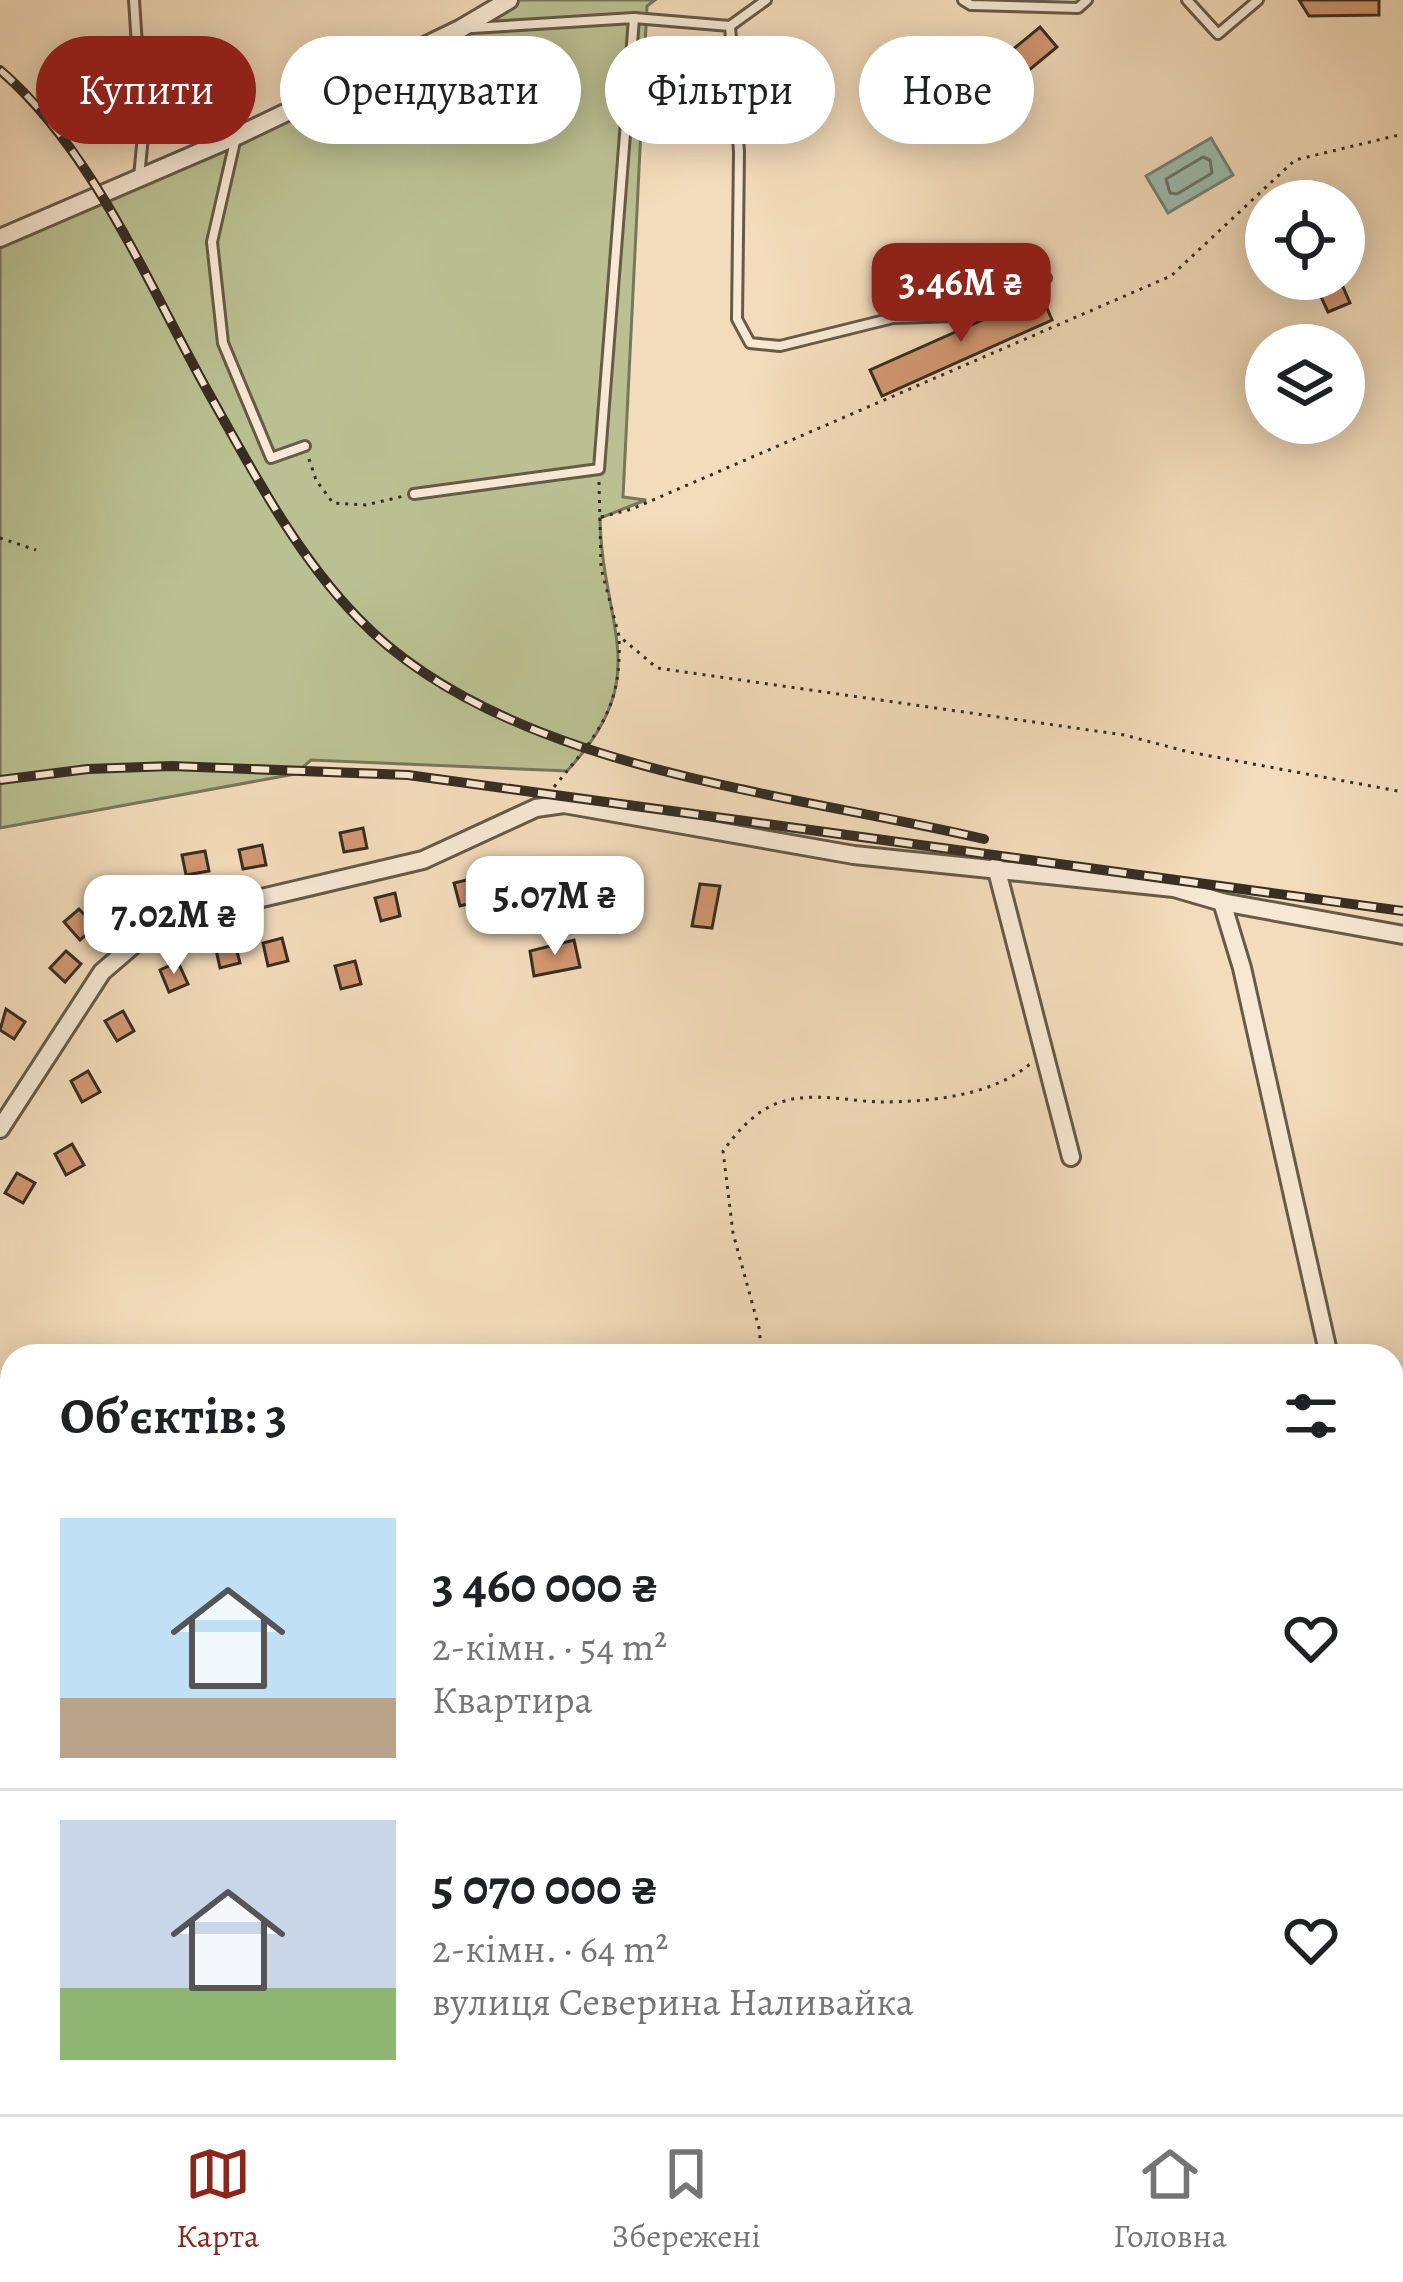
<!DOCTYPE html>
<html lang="uk">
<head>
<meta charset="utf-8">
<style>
  :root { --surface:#fff; --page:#f6f6f6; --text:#202124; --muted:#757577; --line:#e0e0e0; --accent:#8f2418 }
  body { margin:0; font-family:Alegreya,serif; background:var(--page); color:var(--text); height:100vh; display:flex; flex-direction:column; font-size:45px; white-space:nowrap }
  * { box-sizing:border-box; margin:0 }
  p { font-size:39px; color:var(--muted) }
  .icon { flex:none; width:66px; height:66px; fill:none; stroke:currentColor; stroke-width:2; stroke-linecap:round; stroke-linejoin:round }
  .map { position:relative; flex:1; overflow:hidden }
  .drawer { position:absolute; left:0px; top:1344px; width:1404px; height:771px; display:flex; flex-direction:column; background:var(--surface); border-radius:36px 36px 0 0; box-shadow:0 6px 30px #0003 }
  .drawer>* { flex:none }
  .guide { position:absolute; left:36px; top:36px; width:1332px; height:108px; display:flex; gap:24px }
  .buttons { position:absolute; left:1245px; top:180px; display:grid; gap:24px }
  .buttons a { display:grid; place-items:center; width:120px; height:120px; border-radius:50%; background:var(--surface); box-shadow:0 6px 30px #0003; font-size:60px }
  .price { position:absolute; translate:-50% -102px; padding:0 27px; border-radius:24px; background:#fff; color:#222; font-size:39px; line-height:78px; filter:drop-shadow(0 3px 6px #0008) }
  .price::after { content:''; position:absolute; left:50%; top:72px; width:36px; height:27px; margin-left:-18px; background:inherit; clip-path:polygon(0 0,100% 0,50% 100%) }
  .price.selected { background:var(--accent); color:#fff }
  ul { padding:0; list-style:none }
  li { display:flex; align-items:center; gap:36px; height:300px; padding:0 60px }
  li+li { border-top:3px solid var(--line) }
  li span { display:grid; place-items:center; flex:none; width:336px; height:240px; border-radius:0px; color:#555 }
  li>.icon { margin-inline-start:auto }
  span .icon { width:144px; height:144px; fill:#fffc; stroke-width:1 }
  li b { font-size:51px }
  h2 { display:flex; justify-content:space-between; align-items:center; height:144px; padding:0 60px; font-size:51px }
  .pill { padding:0 42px; border-radius:54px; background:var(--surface); box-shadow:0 6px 30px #0003; font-size:42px; line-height:108px }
  .pill.selected { background:var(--accent); color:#fff }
  .menu { display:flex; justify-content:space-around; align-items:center; height:168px; border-top:3px solid var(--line); background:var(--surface); font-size:33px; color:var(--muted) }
  .menu a { display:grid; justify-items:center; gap:6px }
  .menu .selected { color:var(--accent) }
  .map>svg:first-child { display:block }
  .green { fill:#bac091; stroke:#78775a; stroke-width:3 }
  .water { fill:#9bbcae; stroke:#738376; stroke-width:3 }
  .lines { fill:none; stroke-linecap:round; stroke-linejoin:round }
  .shore { stroke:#697568; stroke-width:3 }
  .building { fill:#d39872; stroke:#372e22; stroke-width:3 }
  .service-casing { stroke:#665a48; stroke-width:14 }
  .minor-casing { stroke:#665a48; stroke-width:22 }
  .path { stroke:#372e22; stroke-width:3; stroke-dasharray:3 6; stroke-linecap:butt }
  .service { stroke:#f7e8d3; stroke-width:8 }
  .minor { stroke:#f7e8d3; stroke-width:16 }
  .rail-casing { stroke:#372e22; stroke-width:10 }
  .rail { stroke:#f7e8d3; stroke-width:6; stroke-dasharray:18; stroke-linecap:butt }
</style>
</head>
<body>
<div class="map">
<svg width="1403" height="2114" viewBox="0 0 1403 2114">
  <rect width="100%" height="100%" fill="#f3dcbb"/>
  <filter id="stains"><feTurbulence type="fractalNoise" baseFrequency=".00167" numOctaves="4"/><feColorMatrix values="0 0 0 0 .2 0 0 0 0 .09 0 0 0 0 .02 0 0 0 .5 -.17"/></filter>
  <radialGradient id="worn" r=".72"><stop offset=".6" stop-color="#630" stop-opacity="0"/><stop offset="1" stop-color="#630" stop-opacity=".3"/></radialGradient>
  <path class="green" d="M509,0H655L647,6L623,497L646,500L600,518C602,628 656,676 567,771L311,760L295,774L0,828V238Z"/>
  <polygon class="water" points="1211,138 1233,175 1168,213 1146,176"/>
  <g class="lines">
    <polygon class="shore" points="1203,157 1210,160 1212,173 1177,194 1170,193 1166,179"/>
  </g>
  <g class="building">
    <polygon points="1299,0 1379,0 1379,15 1309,16"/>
    <polygon points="1040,27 1057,47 1028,71 1011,51"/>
    <polygon points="1340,280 1350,303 1328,312 1318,290"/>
    <polygon points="1041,294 1052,320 882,396 870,370"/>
    <polygon points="363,828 367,848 344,852 340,833"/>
    <polygon points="262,845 266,865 243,869 239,850"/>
    <polygon points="205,851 209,871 186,875 182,855"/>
    <polygon points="539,874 544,897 524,902 519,879"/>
    <polygon points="474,878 480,901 460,906 454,883"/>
    <polygon points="700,884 720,886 712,928 692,926"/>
    <polygon points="395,893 400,916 381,921 375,898"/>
    <polygon points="79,909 95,926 80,940 64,922"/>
    <polygon points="282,938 288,961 268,966 263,943"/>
    <polygon points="234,940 240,963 220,968 215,945"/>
    <polygon points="574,940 580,967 534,976 530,951"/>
    <polygon points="66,951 81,964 65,982 50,968"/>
    <polygon points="355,961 361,984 341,989 335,966"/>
    <polygon points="178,962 188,984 169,992 160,970"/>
    <polygon points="6,1009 25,1022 14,1039 0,1030"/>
    <polygon points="123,1011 134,1031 117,1041 105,1021"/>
    <polygon points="88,1071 100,1092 82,1102 71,1081"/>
    <polygon points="72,1144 84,1165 66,1175 55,1154"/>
    <polygon points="17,1173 35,1183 23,1203 5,1193"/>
  </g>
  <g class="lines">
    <g class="service-casing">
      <g id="service">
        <polyline points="134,0 143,136 139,177"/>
        <polyline points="963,0 971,5 1078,8 1087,0"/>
        <polyline points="1187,0 1218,34 1258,0"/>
        <polyline points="634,18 730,26 739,152 737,319 750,343 780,346 893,318 956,316 1046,278"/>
        <polyline points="730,26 766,0"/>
        <polyline points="236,137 212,242 223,343 271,458 305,446"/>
        <polyline points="414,494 599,469 634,18 472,28"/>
      </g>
    </g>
    <g class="minor-casing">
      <g id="minor">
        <polyline points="0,238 237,136 460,29 509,0"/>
        <polyline points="996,867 1071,1157"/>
        <polyline points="1222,902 1403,935"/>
        <polyline points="0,1129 102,972 160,922 423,860 536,808 564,804 854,855 1174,888 1222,902 1242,968 1329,1356"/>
        <polyline points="1392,1631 1403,1679"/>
        <polyline points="0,1924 12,1924"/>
        <polyline points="1392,2017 1403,2014"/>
        <polyline points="255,2103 258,2114"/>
        <polyline points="1359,2103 1361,2114"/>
      </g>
    </g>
    <g class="path">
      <polyline points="309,459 316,480 333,503 366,505 404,496"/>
      <polyline points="599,482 601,568 619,636 657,668 1124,735 1189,752 1403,792"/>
      <polyline points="601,517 632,509 1171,276 1295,160 1403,134"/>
      <polyline points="0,538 36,550"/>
      <path d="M554,787C597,734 622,710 619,638"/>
      <path d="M762,1356L759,1328L733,1233L723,1151C738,1131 754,1112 778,1103C811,1091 847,1101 880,1102C929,1102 992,1096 1030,1064"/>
      <polyline points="923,2103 932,2114"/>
      <polyline points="1078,2103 1081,2114"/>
    </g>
    <use href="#service" class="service"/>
    <use href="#minor" class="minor"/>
    <g class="rail-casing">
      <g id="rail">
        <path d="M0,70C93,150 148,284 207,390C251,468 294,552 357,617C503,770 787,792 984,839"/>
        <polyline points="0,780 88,769 172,766 408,775 1403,911"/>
      </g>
    </g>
    <use href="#rail" class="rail"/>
  </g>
  <rect width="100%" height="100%" filter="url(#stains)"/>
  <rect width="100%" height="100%" fill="url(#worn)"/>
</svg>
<div class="buttons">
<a><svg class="icon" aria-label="locate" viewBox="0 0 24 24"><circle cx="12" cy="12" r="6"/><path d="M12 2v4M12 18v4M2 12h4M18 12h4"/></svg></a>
<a><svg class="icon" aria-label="layers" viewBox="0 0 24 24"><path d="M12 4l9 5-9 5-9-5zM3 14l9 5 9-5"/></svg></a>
</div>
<b class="price selected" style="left:961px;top:345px">3.46M ₴</b>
<b class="price" style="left:555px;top:958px">5.07M ₴</b>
<b class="price" style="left:174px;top:977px">7.02M ₴</b>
<div class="guide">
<a class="pill selected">Купити</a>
<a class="pill">Орендувати</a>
<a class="pill">Фільтри</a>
<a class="pill">Нове</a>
</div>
<section class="drawer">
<h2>Об’єктів: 3<svg class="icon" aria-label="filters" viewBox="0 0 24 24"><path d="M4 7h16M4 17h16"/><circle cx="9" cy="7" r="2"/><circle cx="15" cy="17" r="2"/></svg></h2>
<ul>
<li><span style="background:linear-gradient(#bfe0f5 75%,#b9a48a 0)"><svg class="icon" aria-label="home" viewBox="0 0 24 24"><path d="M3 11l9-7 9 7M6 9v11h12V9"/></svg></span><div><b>3 460 000 ₴</b><p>2-кімн. · 54 m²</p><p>Квартира</p></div><svg class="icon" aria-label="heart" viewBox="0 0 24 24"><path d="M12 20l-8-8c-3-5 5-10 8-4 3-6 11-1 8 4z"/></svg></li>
<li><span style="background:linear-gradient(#c9d6e8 70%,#8fb573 0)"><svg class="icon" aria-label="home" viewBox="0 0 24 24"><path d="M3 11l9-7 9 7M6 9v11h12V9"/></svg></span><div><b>5 070 000 ₴</b><p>2-кімн. · 64 m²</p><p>вулиця Северина Наливайка</p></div><svg class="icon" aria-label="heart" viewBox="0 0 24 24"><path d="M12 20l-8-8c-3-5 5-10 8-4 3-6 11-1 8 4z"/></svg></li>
</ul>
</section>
</div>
<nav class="menu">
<a class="selected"><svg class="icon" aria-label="map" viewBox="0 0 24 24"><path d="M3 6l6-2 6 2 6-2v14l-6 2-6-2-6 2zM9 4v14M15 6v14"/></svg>Карта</a>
<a><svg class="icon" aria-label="saved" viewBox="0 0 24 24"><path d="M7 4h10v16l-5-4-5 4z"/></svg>Збережені</a>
<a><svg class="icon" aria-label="home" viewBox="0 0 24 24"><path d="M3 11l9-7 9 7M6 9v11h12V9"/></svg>Головна</a>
</nav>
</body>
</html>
